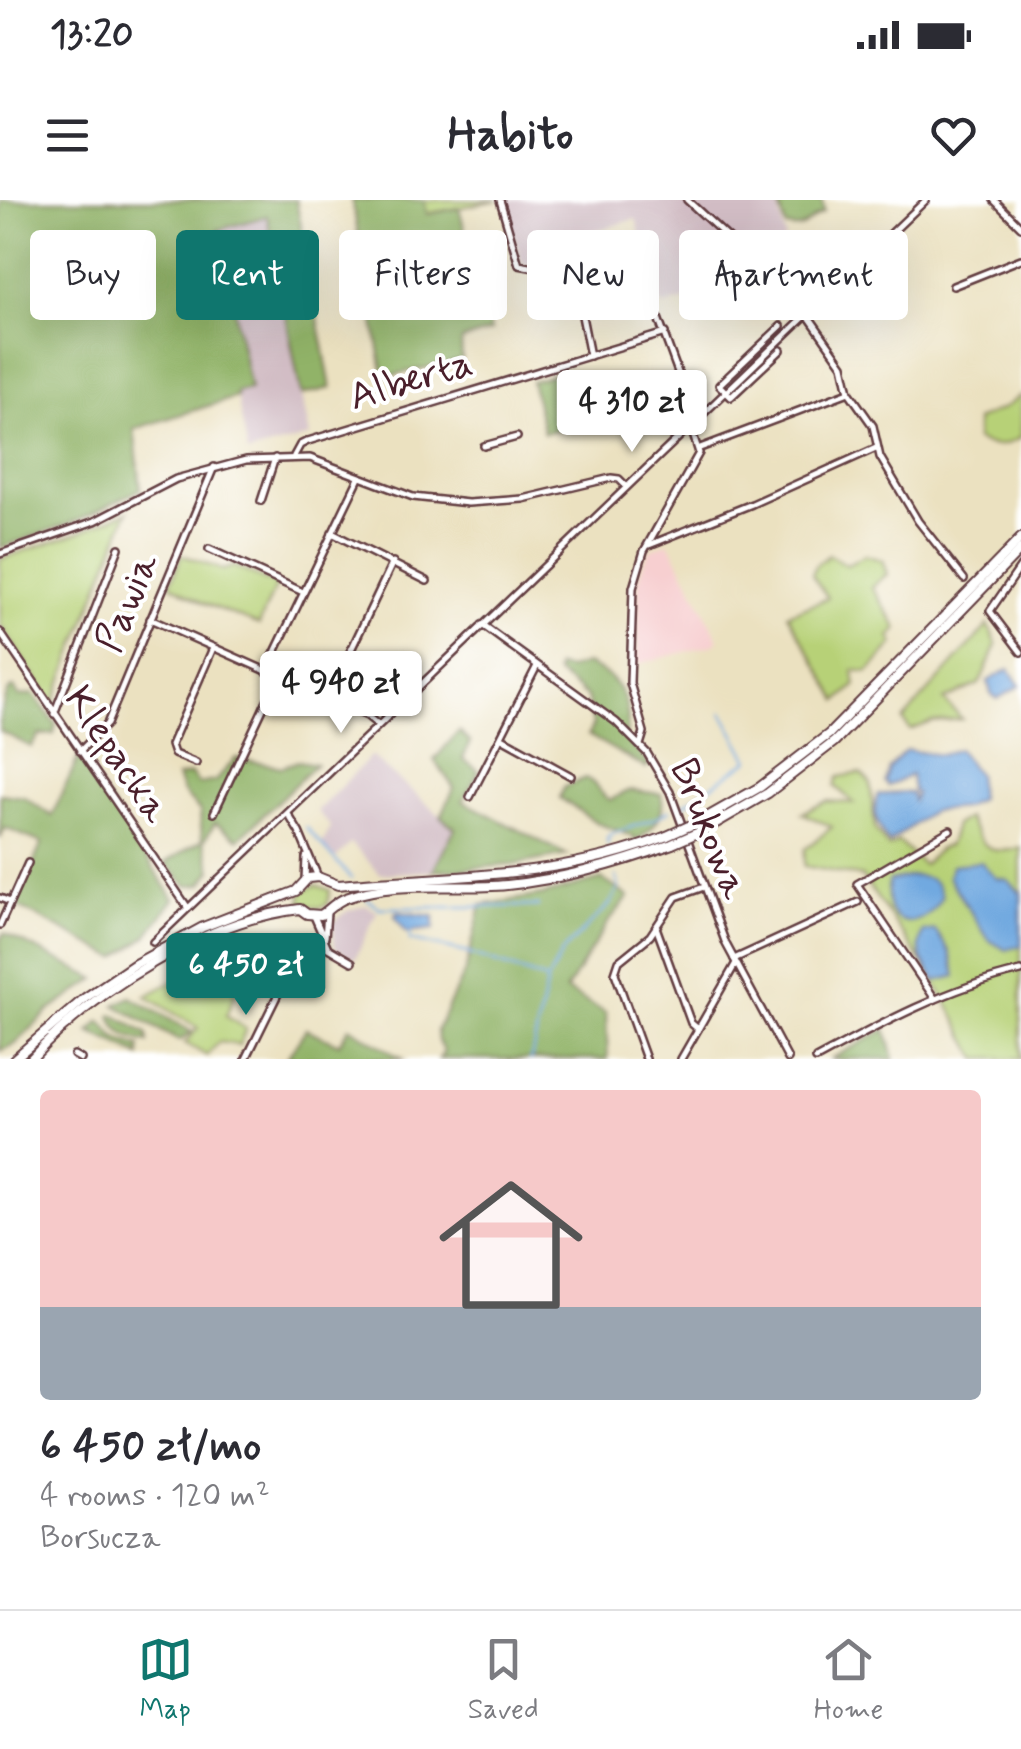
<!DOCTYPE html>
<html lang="en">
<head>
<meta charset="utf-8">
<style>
  :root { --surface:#fff; --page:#f2f2f3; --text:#2b2b33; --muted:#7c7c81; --line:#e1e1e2; --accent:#0f766e }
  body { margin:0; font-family:Mynerve,sans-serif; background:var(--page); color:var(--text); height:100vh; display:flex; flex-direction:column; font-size:38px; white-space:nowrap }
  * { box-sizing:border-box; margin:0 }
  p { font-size:32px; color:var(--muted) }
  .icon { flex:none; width:55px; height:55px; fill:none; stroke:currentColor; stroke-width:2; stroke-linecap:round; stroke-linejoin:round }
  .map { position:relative; height:859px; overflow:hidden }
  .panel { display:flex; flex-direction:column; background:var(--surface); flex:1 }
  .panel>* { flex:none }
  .banner { position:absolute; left:30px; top:30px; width:962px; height:90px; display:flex; gap:20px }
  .price { position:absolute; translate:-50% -85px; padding:0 22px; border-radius:10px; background:#fff; color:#222; font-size:32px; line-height:65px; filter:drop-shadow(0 2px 5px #0008) }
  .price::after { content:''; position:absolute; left:50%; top:60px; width:30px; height:22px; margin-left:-15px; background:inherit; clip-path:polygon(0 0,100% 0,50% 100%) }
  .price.selected { background:var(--accent); color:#fff }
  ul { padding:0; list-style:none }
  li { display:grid; align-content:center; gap:20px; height:530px; padding:0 40px }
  li span { display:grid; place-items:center; height:310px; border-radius:10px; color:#555 }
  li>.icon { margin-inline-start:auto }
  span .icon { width:180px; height:180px; fill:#fffc; stroke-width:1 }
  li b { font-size:42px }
  .tag { padding:0 35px; border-radius:10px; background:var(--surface); box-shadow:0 10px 40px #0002; font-size:35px; line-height:90px }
  .tag.selected { background:var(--accent); color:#fff }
  .status { display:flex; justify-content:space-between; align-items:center; height:70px; padding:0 50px; background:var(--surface); direction:ltr }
  .status svg { height:28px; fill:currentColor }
  header { display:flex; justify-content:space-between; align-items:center; height:130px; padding:0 40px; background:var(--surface); font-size:45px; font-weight:700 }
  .tabs { display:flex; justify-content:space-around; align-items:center; height:140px; border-top:2px solid var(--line); background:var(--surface); font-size:28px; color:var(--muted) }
  .tabs a { display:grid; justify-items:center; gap:5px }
  .tabs .selected { color:var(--accent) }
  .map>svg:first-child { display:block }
  .built { fill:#f7cfd0 }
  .industrial { fill:#d2bdc5 }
  .green { fill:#b7d177; stroke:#807851; stroke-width:2.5 }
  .forest { fill:#91b368; stroke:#6e694a; stroke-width:2.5 }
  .water { fill:#71a9e0; stroke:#5e6486; stroke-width:2.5 }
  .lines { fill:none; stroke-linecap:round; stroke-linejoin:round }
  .stream { stroke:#71a9e0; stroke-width:2.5 }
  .street-casing { stroke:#623c41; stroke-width:10 }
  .secondary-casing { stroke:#623c41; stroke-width:12 }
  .street { stroke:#fff; stroke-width:5 }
  .secondary { stroke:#fff; stroke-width:8 }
  .secondary-bridge-casing { stroke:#623c41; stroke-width:12; stroke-linecap:butt }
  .secondary-bridge { stroke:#fff; stroke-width:8 }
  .labels { text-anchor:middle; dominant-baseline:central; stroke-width:8; stroke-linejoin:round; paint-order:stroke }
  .street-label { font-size:40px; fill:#4a1f2b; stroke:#fff }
</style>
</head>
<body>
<div class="status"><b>13:20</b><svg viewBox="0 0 49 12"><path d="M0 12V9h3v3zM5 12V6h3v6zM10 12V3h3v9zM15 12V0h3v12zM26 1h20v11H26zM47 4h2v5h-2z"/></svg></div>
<header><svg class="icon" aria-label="menu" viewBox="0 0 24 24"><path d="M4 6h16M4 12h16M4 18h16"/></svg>Habito<svg class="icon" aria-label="heart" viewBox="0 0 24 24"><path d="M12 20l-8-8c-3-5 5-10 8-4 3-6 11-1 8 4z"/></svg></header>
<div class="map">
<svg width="1021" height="859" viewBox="0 0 1021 859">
  <rect width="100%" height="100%" fill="#fff"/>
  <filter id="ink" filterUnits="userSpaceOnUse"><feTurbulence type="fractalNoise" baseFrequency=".01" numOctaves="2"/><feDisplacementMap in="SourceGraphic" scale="20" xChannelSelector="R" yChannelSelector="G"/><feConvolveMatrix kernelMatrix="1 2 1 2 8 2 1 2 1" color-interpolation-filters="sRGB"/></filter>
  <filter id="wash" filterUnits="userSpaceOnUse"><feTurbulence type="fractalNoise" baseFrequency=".0048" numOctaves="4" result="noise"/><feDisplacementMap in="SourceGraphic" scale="40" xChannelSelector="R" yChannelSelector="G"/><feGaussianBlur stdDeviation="2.25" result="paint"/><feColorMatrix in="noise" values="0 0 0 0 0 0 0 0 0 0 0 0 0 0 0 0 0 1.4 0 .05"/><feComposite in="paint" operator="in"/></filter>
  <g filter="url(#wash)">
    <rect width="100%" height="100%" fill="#ebe1c0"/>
    <polygon class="built" points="669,342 719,440 712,445 638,464 638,381 649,350"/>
    <g class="industrial">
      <polygon points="503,0 776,0 786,39 775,46 783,71 773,91 724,115 711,94 662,106 659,100 660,72 650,75 636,19 557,42 564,70 522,64"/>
      <polygon points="267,17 310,237 248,253 236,192 250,189 218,30"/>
      <polygon points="371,556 455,628 433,671 380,674 351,643 336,658 322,644 331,627 317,611"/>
      <polygon points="366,705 377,712 355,759 335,748 333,723 347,711"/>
    </g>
    <g class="green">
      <polygon points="424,0 498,0 426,14"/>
      <path d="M1021,195V237C1007,246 991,249 976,240V220L1004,208Z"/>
      <polygon points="128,311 53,505 0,424 0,359 77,333"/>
      <polygon points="182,355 223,370 234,366 276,385 259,425 204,403 170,384"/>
      <polygon points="829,355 847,365 865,355 882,360 887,374 872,387 898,429 890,437 894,444 868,472 853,470 856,485 838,501 788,414 828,398 812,375 815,366"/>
      <polygon points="988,425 997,445 979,484 944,500 962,519 932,522 910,530 903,520"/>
      <path d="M860,573L870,582L875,629L888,647L899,642L923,665L939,649L949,645L955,625L967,618C983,644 987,658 1021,647V859H977C946,794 904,735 862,677L804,666L805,649L832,627L802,613L827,601L854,603L835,586L838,577Z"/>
      <polygon points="316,685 330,690 328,704 318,708 301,703 302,691"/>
      <polygon points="200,767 221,778 228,768 244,772 226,816 246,829 239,845 219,842 207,856 185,843 198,828 146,796"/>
    </g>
    <g class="forest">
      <polygon points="0,0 296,0 331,188 301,195 267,16 218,30 250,189 237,192 237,197 134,229 141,289 76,321 0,348"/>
      <polygon points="352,0 424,0 427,14 459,8 491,131 461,140 462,160 384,177"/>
      <path d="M777,0H822L824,12C805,20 810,32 786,27Z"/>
      <polygon points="566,171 579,223 544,233 531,181"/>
      <path d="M586,464C619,476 634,505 625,538L649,564L646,568L588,535L593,525L587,497L556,473L557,467L569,469Z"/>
      <polygon points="14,487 19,496 33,494 56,524 54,534 39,535 31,547 0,531 0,514 9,490"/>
      <polygon points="459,531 470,542 463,559 479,571 463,601 567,655 513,665 433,671 455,628 441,617 454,588 434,560"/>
      <polygon points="79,556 174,699 147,736 116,758 15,705 42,643 5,628 0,639 0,594 24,597 52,616"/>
      <polygon points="236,558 282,567 298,561 316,564 239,639 215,623 204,641 212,670 202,684 187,686 165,663 202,640 200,611 182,591 177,577 191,574 198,584 215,581"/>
      <path d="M586,578C596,582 599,594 610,600L630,590L661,594C667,615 652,631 635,641L632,636L599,624L560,598L564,587Z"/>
      <polygon points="602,679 629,697 609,721 566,790 606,813 608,859 439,859 444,852 438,841 437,830 466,769 481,705 543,695"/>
      <polygon points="4,733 96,779 49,811 16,844 0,851 0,741"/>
      <polygon points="131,797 192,832 179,841 115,805"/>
      <path d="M113,814L147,834L148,843C128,838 117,835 111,816Z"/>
      <polygon points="101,821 116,839 140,847 140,856 89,832"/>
      <polygon points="349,827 402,859 286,859 306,829 339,844"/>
      <polygon points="886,829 894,859 830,859"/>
    </g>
    <g class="water">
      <polygon points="1009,469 1020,486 997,499 991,494 988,481"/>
      <path d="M958,549L977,574L980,599L963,608L932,611L889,643C878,629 871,612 878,594C890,596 898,590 911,593L913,600L916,593L913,591L911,575L888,586L885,582L889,568L906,550L941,555Z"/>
      <polygon points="981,662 996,678 1008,680 1021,693 1021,746 1006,750 989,740 948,677 952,665"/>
      <path d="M912,676C929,677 937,679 942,696C921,735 880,730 889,681Z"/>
      <polygon points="397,712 434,716 434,729 406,732 395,716"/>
      <path d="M935,730L950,752L956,776L936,781C924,765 914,751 923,732Z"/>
    </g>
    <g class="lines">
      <g class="stream">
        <polyline points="682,606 749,560 722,512"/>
        <polyline points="306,627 351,678"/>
        <polyline points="608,645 607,639 612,634 654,619 670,610"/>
        <polyline points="367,699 380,708 538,706"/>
        <polyline points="410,733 410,740 464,752 547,780 531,859"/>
        <polyline points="548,779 563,751 610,704 619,688 616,676"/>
      </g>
    </g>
  </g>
  <g filter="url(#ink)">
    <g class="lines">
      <g class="street-casing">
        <g id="street">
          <polyline points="500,0 519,65 636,86 649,93 695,219"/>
          <polyline points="687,0 809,112"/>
          <polyline points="994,0 1021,27"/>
          <polyline points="574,76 590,156"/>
          <polyline points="953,86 1021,59"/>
          <polyline points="807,114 843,165 849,192 873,226 880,257 918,321 964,379"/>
          <polyline points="781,126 719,185 731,197 781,150"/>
          <polyline points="484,246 517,237"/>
          <polyline points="700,248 849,192"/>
          <polyline points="294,256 300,245 308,241 665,133"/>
          <polyline points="261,301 275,258"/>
          <polyline points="332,333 427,381"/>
          <polyline points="649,345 752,304 876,248"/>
          <polyline points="209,349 303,392"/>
          <polyline points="0,354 95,321 176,279 246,260 310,258 413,297 468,303 523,299 611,278 619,279 626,286"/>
          <polyline points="1021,366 990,411 1021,452"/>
          <polyline points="150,419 367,516 378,525"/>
          <polyline points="482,425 616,522 647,553 670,592 726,744 788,859"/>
          <polyline points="0,432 188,708"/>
          <polyline points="266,471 359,278"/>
          <polyline points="328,498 393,362"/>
          <polyline points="54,514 119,348"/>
          <polyline points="502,538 571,576"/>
          <polyline points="640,545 644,532 630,483 633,388 644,351 699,253 690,225"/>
          <polyline points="80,551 107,524 214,267"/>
          <polyline points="196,563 174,554 171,545 213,448"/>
          <polyline points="470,597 537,466"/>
          <polyline points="214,613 278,477"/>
          <polyline points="288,614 299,632 318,677"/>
          <polyline points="305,680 306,657"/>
          <polyline points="0,698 10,702"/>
          <polyline points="314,716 328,748 352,762"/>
          <polyline points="0,725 28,663"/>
          <polyline points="656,727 691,823 698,829"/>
          <polyline points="325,737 327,713"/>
          <polyline points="153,742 926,0"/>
          <polyline points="734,759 858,702"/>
          <polyline points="935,799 857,684 950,630"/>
          <polyline points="74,855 81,859"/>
          <polyline points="246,859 278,794"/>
          <polyline points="646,859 615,773 619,761 650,736 676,697 704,687"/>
          <polyline points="681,859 736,763"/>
          <path d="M816,859C882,823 947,788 1021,771"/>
        </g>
      </g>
      <g class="secondary-casing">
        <g id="secondary">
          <polyline points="700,621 760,587 829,534 1021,338"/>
          <polyline points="704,630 768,593 834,542 1021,349"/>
          <path d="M14,859L85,798L135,764L203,727L296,691L308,678L318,677L338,685C455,675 555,680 667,636"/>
          <path d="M31,859C94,790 206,720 300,709L307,714L321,715C330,709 335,702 346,698C396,680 455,690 507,685C564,679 618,664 672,644"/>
        </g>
      </g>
      <use href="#street" class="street"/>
      <use href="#secondary" class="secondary"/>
      <g class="secondary-bridge-casing">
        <g id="secondary-bridge">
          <polyline points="667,636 700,621"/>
          <polyline points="672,644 704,630"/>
        </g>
      </g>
      <use href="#secondary-bridge" class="secondary-bridge"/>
    </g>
  </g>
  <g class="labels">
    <g class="street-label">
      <text transform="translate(411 181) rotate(-17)">Alberta</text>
      <text transform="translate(128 403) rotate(-67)">Pawia</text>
      <text transform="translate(116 555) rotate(56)">Klepacka</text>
      <text transform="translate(708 629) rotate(68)">Brukowa</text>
    </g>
  </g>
</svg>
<b class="price" style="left:632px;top:255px">4 310 zł</b>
<b class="price" style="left:341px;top:536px">4 940 zł</b>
<b class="price selected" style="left:246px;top:818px">6 450 zł</b>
<div class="banner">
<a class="tag">Buy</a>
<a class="tag selected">Rent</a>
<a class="tag">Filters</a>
<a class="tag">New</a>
<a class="tag">Apartment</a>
</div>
</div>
<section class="panel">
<ul>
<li><span style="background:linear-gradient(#f6c9c9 70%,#9aa5b1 0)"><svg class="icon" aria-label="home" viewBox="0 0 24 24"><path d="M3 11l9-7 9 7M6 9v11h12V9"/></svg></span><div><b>6 450 zł/mo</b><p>4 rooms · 120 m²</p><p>Borsucza</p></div></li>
</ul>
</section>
<nav class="tabs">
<a class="selected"><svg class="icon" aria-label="map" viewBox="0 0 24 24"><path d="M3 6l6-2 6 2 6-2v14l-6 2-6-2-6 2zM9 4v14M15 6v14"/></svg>Map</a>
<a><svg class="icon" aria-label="saved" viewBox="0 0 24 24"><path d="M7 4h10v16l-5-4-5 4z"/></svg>Saved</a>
<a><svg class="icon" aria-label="home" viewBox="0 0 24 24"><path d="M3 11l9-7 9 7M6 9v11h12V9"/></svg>Home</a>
</nav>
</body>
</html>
